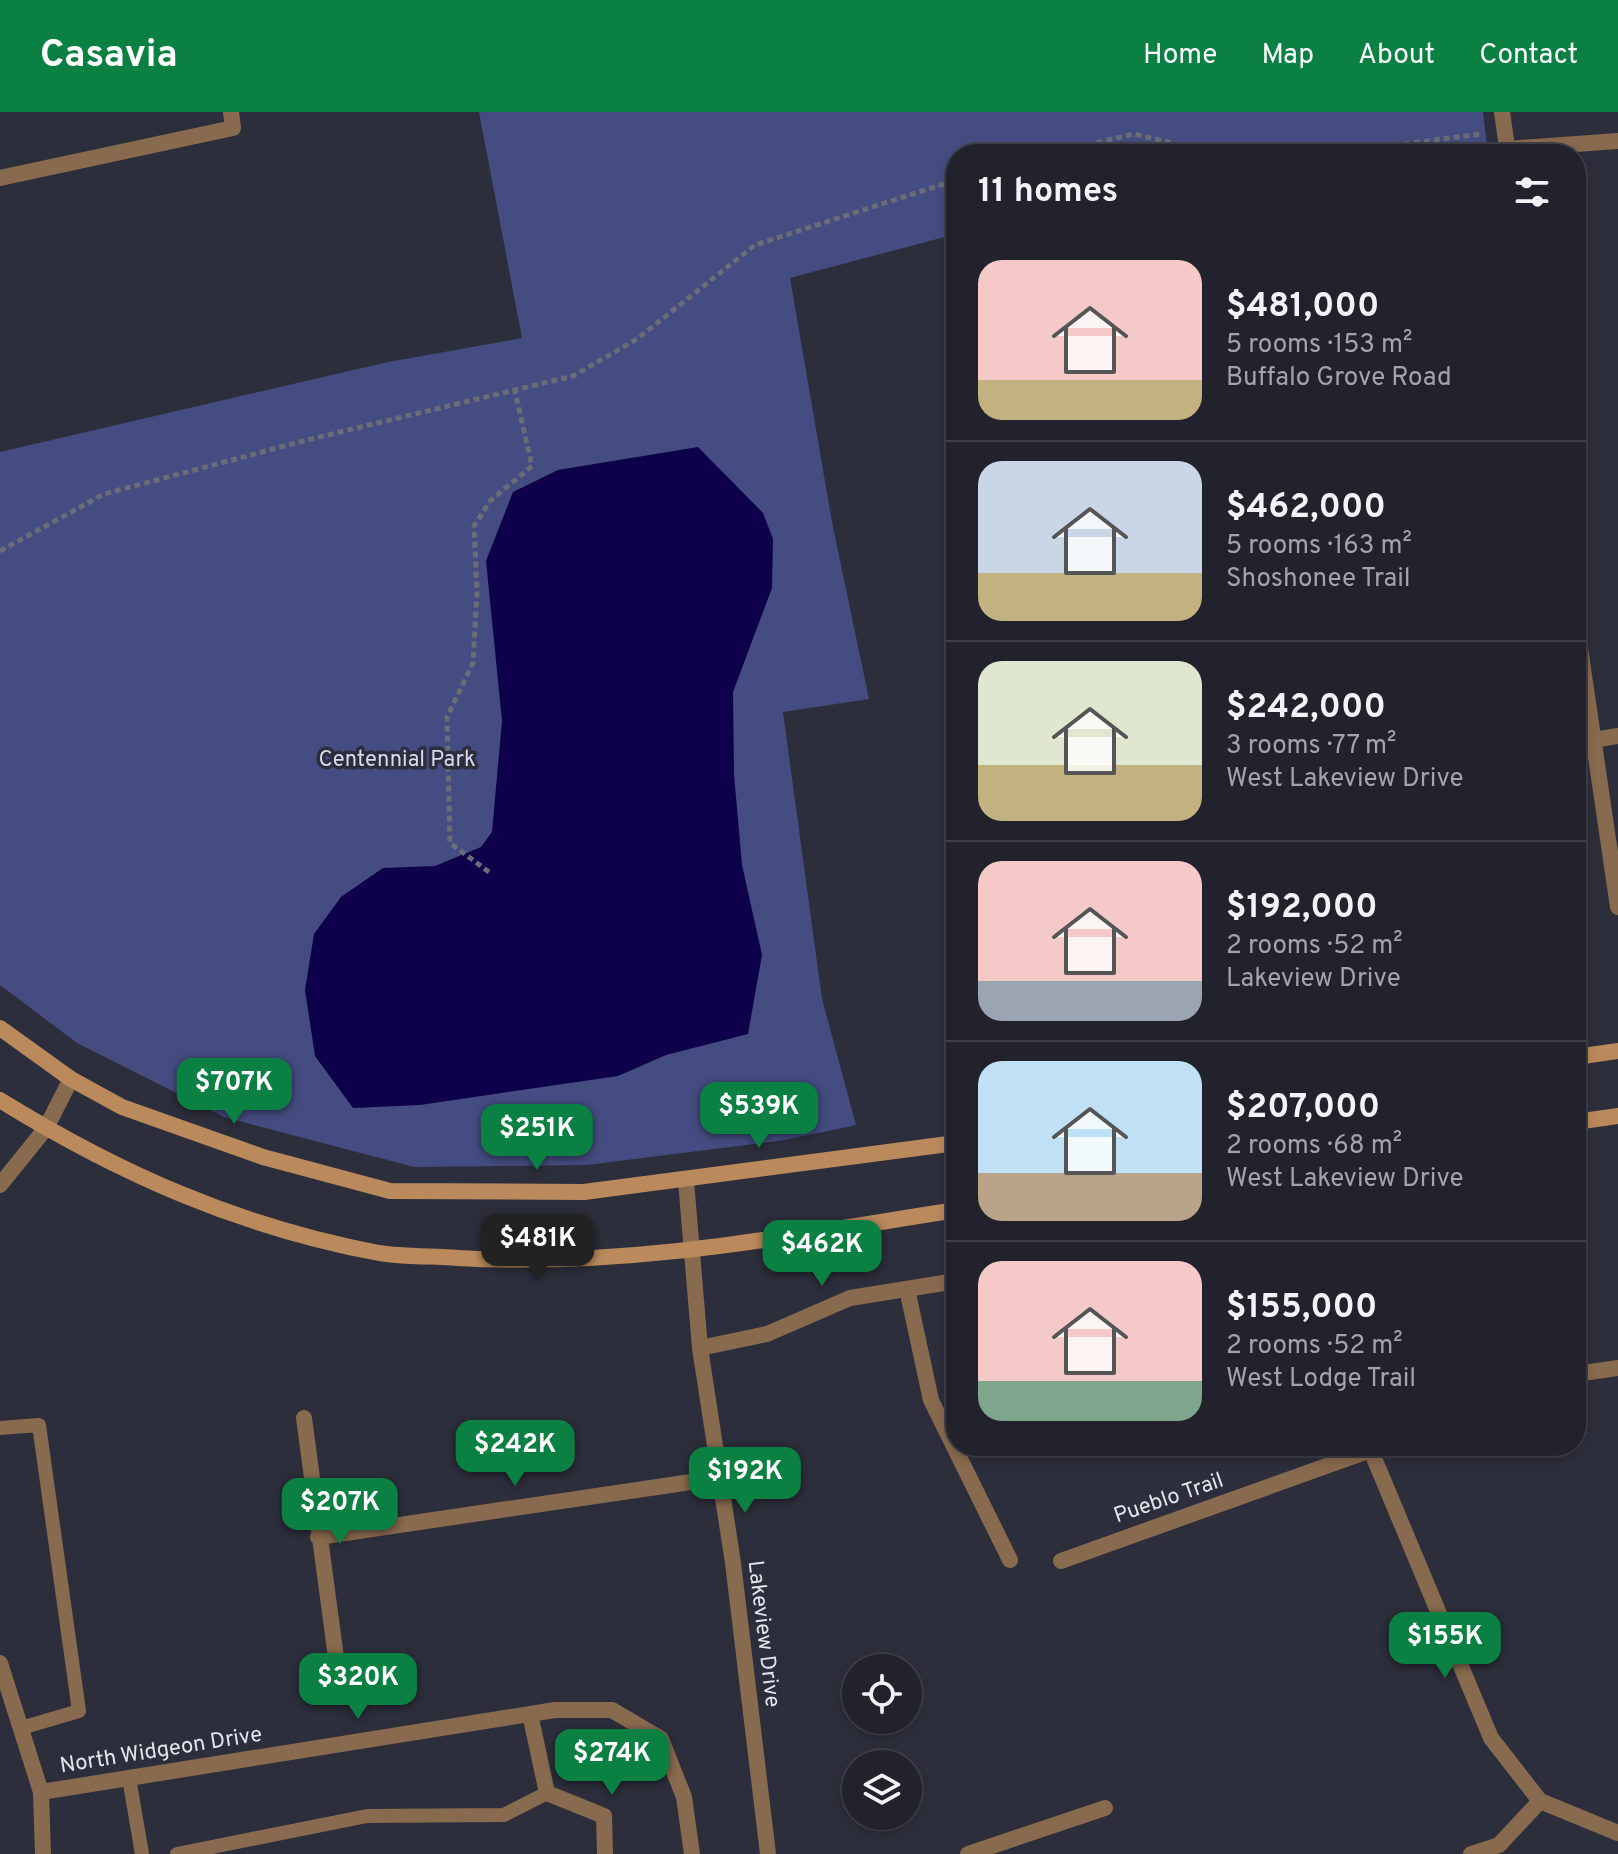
<!DOCTYPE html>
<html lang="en">
<head>
<meta charset="utf-8">
<style>
  :root { --surface:#21222c; --page:#292a34; --text:#f1f3f6; --muted:#a2a4a9; --line:#3e3f48; --accent:#0b8043 }
  body { margin:0; font-family:Overpass,sans-serif; background:var(--page); color:var(--text); height:100vh; display:flex; flex-direction:column; font-size:30px; white-space:nowrap }
  * { box-sizing:border-box; margin:0 }
  p { font-size:26px; color:var(--muted) }
  .icon { flex:none; width:44px; height:44px; fill:none; stroke:currentColor; stroke-width:2; stroke-linecap:round; stroke-linejoin:round }
  .map { position:relative; flex:1; overflow:hidden }
  .side { position:absolute; left:946px; top:32px; width:640px; height:1312px; display:flex; flex-direction:column; background:var(--surface); border-radius:32px; box-shadow:0 4px 12px #0003,0 0 0 2px var(--line) }
  .side>* { flex:none }
  .fabs { position:absolute; left:842px; top:1542px; display:grid; gap:16px }
  .fabs a { display:grid; place-items:center; width:80px; height:80px; border-radius:50%; background:var(--surface); box-shadow:0 4px 12px #0003,0 0 0 2px var(--line); font-size:40px }
  .price { position:absolute; translate:-50% -68px; padding:0 18px; border-radius:16px; background:var(--accent); color:#fff; font-size:26px; line-height:52px; filter:drop-shadow(0 2px 4px #0008) }
  .price::after { content:''; position:absolute; left:50%; top:48px; width:24px; height:18px; margin-left:-12px; background:inherit; clip-path:polygon(0 0,100% 0,50% 100%) }
  .price.active { background:#222; color:#fff }
  ul { padding:0; list-style:none }
  li { display:flex; align-items:center; gap:24px; height:200px; padding:0 32px }
  li+li { border-top:2px solid var(--line) }
  li span { display:grid; place-items:center; flex:none; width:224px; height:160px; border-radius:24px; color:#555 }
  li>.icon { margin-inline-start:auto }
  span .icon { width:96px; height:96px; fill:#fffc; stroke-width:1 }
  li b { font-size:34px }
  h2 { display:flex; justify-content:space-between; align-items:center; height:96px; padding:0 32px; font-size:34px }
  header { display:flex; align-items:center; gap:48px; box-sizing:border-box; height:112px; padding:0 40px; background:var(--accent); color:#fff }
  header strong { font-size:38px }
  nav { display:flex; gap:44px; margin-inline-start:auto; font-size:28px }
  .map>svg:first-child { display:block }
  .green { fill:#454c81 }
  .water { fill:#0e004a }
  .lines { fill:none; stroke-linecap:round; stroke-linejoin:round }
  .path { stroke:#6a6c77; stroke-width:5; stroke-dasharray:6 4; stroke-linecap:butt }
  .lane { stroke:#886a4e; stroke-width:14 }
  .street { stroke:#886a4e; stroke-width:16 }
  .secondary { stroke:#ba8a5c; stroke-width:16 }
  .labels { text-anchor:middle; dominant-baseline:central; stroke-width:7; stroke-linejoin:round; paint-order:stroke }
  .park-label { font-size:22px; fill:#d6dbf1; stroke:#2c2e3b }
  .street-label { font-size:22px; fill:#e3e5ee; stroke:#2c2e3b }
</style>
</head>
<body>
<header>
<strong>Casavia</strong>
<nav><a>Home</a><a>Map</a><a>About</a><a>Contact</a></nav>
</header>
<div class="map">
<svg width="1618" height="1742" viewBox="0 0 1618 1742">
  <rect width="100%" height="100%" fill="#2c2e3b"/>
  <polygon class="green" points="479,0 1483,0 1488,42 956,42 956,122 790,166 832,410 869,587 783,600 822,887 856,1013 785,1028 587,1053 414,1055 224,1005 77,931 0,873 0,340 388,250 522,226"/>
  <polygon class="water" points="698,335 763,401 773,427 772,476 733,580 734,662 742,753 762,843 748,922 666,943 618,964 420,993 353,996 315,944 305,878 314,822 341,785 383,756 435,754 481,735 492,720 502,609 486,449 513,380 558,358"/>
  <g class="lines">
    <g class="path">
      <polyline points="1048,42 1134,22 1189,35 1286,37 1388,34 1481,22"/>
      <polyline points="0,439 104,382 311,327 573,264 637,227 755,133 956,68"/>
      <polyline points="489,760 450,731 447,605 473,551 477,481 474,414 490,389 532,354 515,279"/>
    </g>
    <g class="lane">
      <polyline points="0,1316 39,1313 79,1599 21,1616"/>
      <polyline points="129,1666 142,1742"/>
      <polyline points="177,1742 367,1704 504,1703 547,1681"/>
    </g>
    <g class="street">
      <polyline points="1502,0 1508,42"/>
      <polyline points="1507,37 1618,29"/>
      <polyline points="0,66 233,16 231,0"/>
      <polyline points="1576,509 1618,795"/>
      <polyline points="1593,628 1618,624"/>
      <polyline points="686,1069 700,1236 733,1451 768,1742"/>
      <polyline points="0,1073 46,1016 71,967"/>
      <polyline points="907,1177 931,1288 1010,1448"/>
      <polyline points="700,1236 767,1222 850,1186 956,1169"/>
      <polyline points="1576,1262 1618,1256"/>
      <polyline points="304,1306 339,1568"/>
      <polyline points="1369,1334 1491,1626 1540,1689 1618,1721"/>
      <polyline points="318,1425 718,1366"/>
      <polyline points="1061,1449 1382,1334"/>
      <polyline points="0,1551 41,1680 43,1742"/>
      <polyline points="530,1602 547,1681 604,1704 605,1742"/>
      <polyline points="41,1680 555,1598 612,1598 661,1627 684,1685 692,1742"/>
      <polyline points="968,1742 1105,1696"/>
      <polyline points="1471,1742 1499,1733 1540,1689"/>
    </g>
    <g class="secondary">
      <polyline points="0,916 71,967 122,995 263,1045 390,1079 584,1080 956,1031"/>
      <polyline points="1576,945 1618,939"/>
      <path d="M0,988C120,1062 240,1115 379,1141C404,1145 432,1144 458,1146C626,1156 790,1124 956,1098"/>
      <polyline points="1576,1010 1618,1004"/>
    </g>
  </g>
  <g class="labels">
    <g class="park-label">
      <text x="397" y="648">Centennial Park</text>
    </g>
    <g class="street-label">
      <text transform="translate(1169 1387) rotate(-19)">Pueblo Trail</text>
      <text transform="translate(763 1522) rotate(83)">Lakeview Drive</text>
      <text transform="translate(161 1639) rotate(-9)">North Widgeon Drive</text>
    </g>
  </g>
</svg>
<div class="fabs">
<a><svg class="icon" aria-label="locate" viewBox="0 0 24 24"><circle cx="12" cy="12" r="6"/><path d="M12 2v4M12 18v4M2 12h4M18 12h4"/></svg></a>
<a><svg class="icon" aria-label="layers" viewBox="0 0 24 24"><path d="M12 4l9 5-9 5-9-5zM3 14l9 5 9-5"/></svg></a>
</div>
<b class="price" style="left:234px;top:1014px">$707K</b>
<b class="price" style="left:759px;top:1038px">$539K</b>
<b class="price" style="left:537px;top:1060px">$251K</b>
<b class="price active" style="left:538px;top:1170px">$481K</b>
<b class="price" style="left:822px;top:1176px">$462K</b>
<b class="price" style="left:515px;top:1376px">$242K</b>
<b class="price" style="left:745px;top:1403px">$192K</b>
<b class="price" style="left:340px;top:1434px">$207K</b>
<b class="price" style="left:1445px;top:1568px">$155K</b>
<b class="price" style="left:358px;top:1609px">$320K</b>
<b class="price" style="left:612px;top:1685px">$274K</b>
<section class="side">
<h2>11 homes<svg class="icon" aria-label="filters" viewBox="0 0 24 24"><path d="M4 7h16M4 17h16"/><circle cx="9" cy="7" r="2"/><circle cx="15" cy="17" r="2"/></svg></h2>
<ul>
<li><span style="background:linear-gradient(#f6c9c9 75%,#c2b280 0)"><svg class="icon" aria-label="home" viewBox="0 0 24 24"><path d="M3 11l9-7 9 7M6 9v11h12V9"/></svg></span><div><b>$481,000</b><p>5 rooms · 153 m²</p><p>Buffalo Grove Road</p></div></li>
<li><span style="background:linear-gradient(#c9d6e8 70%,#c2b280 0)"><svg class="icon" aria-label="home" viewBox="0 0 24 24"><path d="M3 11l9-7 9 7M6 9v11h12V9"/></svg></span><div><b>$462,000</b><p>5 rooms · 163 m²</p><p>Shoshonee Trail</p></div></li>
<li><span style="background:linear-gradient(#dfe7d0 65%,#c2b280 0)"><svg class="icon" aria-label="home" viewBox="0 0 24 24"><path d="M3 11l9-7 9 7M6 9v11h12V9"/></svg></span><div><b>$242,000</b><p>3 rooms · 77 m²</p><p>West Lakeview Drive</p></div></li>
<li><span style="background:linear-gradient(#f6c9c9 75%,#9aa5b1 0)"><svg class="icon" aria-label="home" viewBox="0 0 24 24"><path d="M3 11l9-7 9 7M6 9v11h12V9"/></svg></span><div><b>$192,000</b><p>2 rooms · 52 m²</p><p>Lakeview Drive</p></div></li>
<li><span style="background:linear-gradient(#bfe0f5 70%,#b9a48a 0)"><svg class="icon" aria-label="home" viewBox="0 0 24 24"><path d="M3 11l9-7 9 7M6 9v11h12V9"/></svg></span><div><b>$207,000</b><p>2 rooms · 68 m²</p><p>West Lakeview Drive</p></div></li>
<li><span style="background:linear-gradient(#f6c9c9 75%,#7fa58c 0)"><svg class="icon" aria-label="home" viewBox="0 0 24 24"><path d="M3 11l9-7 9 7M6 9v11h12V9"/></svg></span><div><b>$155,000</b><p>2 rooms · 52 m²</p><p>West Lodge Trail</p></div></li>
</ul>
</section>
</div>
</body>
</html>
